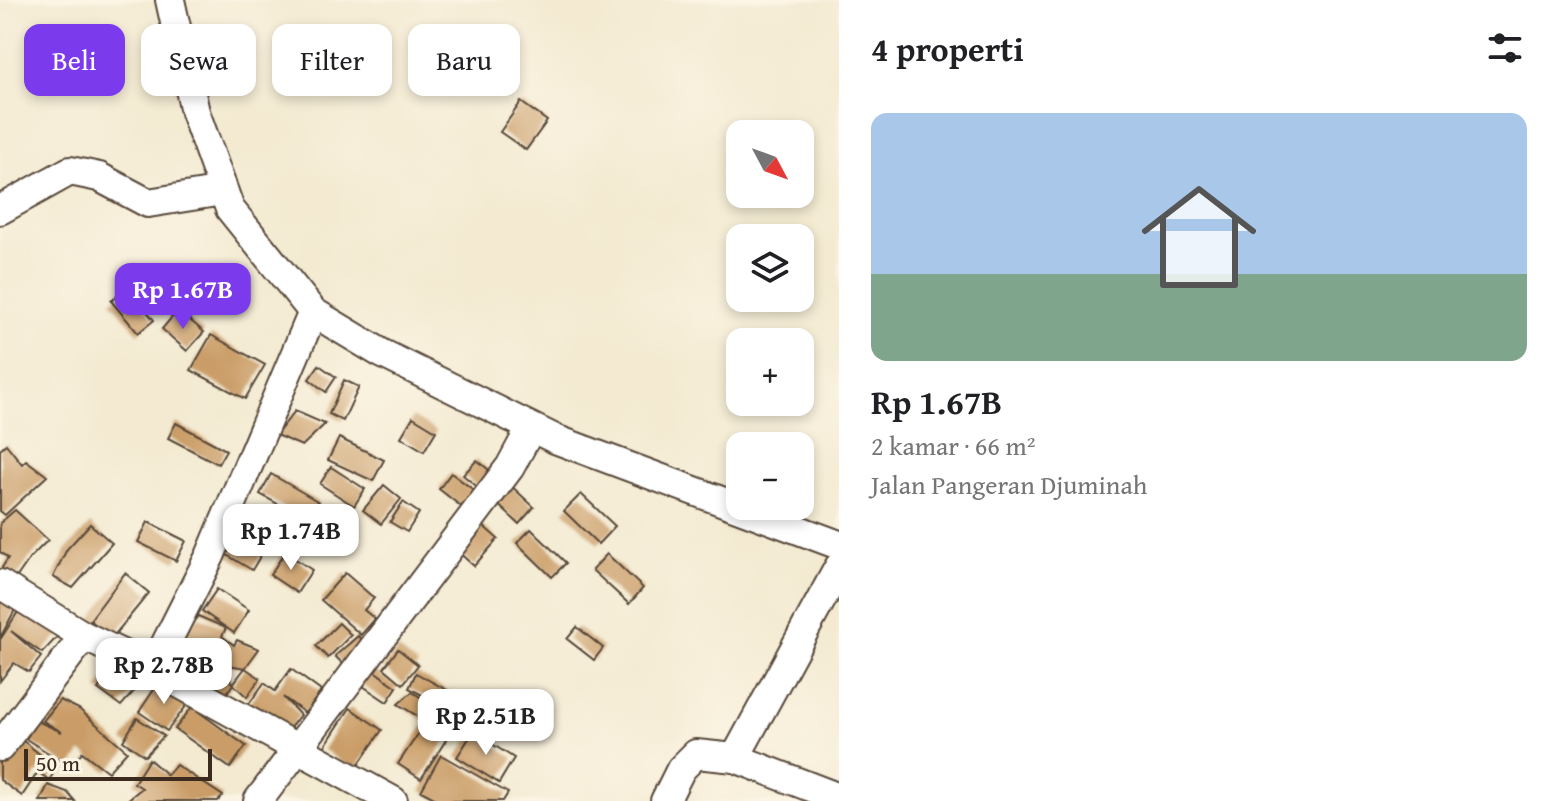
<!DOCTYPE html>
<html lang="id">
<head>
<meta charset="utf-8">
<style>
  :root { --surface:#fff; --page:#f2f2f2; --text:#202124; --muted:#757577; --accent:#7c3aed }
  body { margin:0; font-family:"Gentium Book Plus",serif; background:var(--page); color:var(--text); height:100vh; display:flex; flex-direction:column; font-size:30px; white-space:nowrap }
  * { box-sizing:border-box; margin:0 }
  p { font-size:26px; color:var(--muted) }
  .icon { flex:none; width:44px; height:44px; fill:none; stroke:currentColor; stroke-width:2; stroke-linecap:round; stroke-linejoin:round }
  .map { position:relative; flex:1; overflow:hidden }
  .panel { display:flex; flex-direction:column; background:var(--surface); width:720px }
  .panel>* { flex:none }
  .banner { position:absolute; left:24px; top:24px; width:694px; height:72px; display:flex; gap:16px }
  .needle { width:52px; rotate:131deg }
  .controls { position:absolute; left:726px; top:120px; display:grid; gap:16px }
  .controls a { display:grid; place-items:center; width:88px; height:88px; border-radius:16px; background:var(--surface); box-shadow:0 4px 12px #0003; font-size:40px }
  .scale { position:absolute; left:24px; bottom:20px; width:188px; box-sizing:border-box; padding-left:8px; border:4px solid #3b2a1e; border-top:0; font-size:22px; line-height:28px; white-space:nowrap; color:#3b2a1e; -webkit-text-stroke:6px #fcf5e5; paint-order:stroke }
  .price { position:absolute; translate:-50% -68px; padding:0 18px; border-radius:16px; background:#fff; color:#222; font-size:26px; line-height:52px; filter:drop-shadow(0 2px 4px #0008) }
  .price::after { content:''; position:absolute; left:50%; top:48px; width:24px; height:18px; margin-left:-12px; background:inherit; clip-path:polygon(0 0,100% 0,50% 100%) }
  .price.current { background:var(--accent); color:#fff }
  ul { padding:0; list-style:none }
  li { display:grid; align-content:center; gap:16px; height:424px; padding:0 32px }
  li span { display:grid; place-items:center; height:248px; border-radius:16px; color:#555 }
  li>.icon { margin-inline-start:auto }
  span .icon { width:144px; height:144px; fill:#fffc; stroke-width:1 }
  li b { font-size:34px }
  h2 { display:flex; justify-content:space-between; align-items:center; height:96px; padding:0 32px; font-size:34px }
  .chip { padding:0 28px; border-radius:16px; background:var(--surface); box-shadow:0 4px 12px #0003; font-size:28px; line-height:72px }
  .chip.current { background:var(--accent); color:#fff }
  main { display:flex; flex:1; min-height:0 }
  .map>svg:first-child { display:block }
  .building { fill:#ca9d68 }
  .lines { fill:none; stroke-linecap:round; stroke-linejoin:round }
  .street-casing { stroke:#574739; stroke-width:32 }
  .street { stroke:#fff; stroke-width:28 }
</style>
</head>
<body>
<main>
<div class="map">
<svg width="839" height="801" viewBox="0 0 839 801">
  <rect width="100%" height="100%" fill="#fcf5e5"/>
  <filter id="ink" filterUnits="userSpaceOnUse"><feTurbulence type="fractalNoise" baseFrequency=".0125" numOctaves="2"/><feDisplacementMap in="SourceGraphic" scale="16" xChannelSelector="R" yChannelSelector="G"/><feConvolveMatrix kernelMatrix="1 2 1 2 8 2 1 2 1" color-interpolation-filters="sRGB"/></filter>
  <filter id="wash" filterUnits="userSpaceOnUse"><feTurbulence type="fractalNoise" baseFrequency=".006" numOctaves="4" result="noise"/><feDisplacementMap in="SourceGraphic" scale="32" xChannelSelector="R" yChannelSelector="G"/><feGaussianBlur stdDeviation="1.8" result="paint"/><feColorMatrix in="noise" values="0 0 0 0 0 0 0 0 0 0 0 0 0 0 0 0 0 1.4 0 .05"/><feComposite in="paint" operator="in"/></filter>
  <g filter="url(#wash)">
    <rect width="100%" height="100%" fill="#f3ead1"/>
    <g id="blocks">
      <g class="building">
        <polygon points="521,102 547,121 526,150 500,132"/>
        <polygon points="128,288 154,320 138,333 111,301"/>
        <polygon points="178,310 204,332 187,351 162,329"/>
        <polygon points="211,335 265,365 245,399 191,370"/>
        <polygon points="319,365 336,377 326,392 309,379"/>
        <polygon points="344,380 359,387 343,421 329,414"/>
        <polygon points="295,411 325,424 302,446 276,435"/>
        <polygon points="413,417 436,431 424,451 401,437"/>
        <polygon points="176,423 226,450 218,464 168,438"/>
        <polygon points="339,438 384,460 373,481 328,460"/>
        <polygon points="6,444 22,464 26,460 47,476 5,515 0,511 0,449"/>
        <polygon points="477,460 495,475 481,490 463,475"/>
        <polygon points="331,467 365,489 354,506 320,484"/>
        <polygon points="451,473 475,491 462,507 439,489"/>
        <polygon points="271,474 319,502 308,521 260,494"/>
        <polygon points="507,482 534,507 519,524 492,499"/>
        <polygon points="384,485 401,499 381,524 363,510"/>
        <polygon points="581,494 615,526 598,544 564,511"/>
        <polygon points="403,502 419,513 407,532 390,522"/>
        <polygon points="15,510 48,540 30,558 12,584 0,571 8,558 0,552 0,523"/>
        <polygon points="336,514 354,531 340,546 322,529"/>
        <polygon points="148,522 186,541 176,561 138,542"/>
        <polygon points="90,524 112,543 73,588 53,577 67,549"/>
        <polygon points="481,524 498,539 474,566 457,551"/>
        <polygon points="531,529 566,563 552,577 517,543"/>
        <polygon points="230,534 262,553 252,570 220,551"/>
        <polygon points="285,552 312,570 297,593 270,575"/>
        <polygon points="607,554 643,588 629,604 592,570"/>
        <polygon points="125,573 149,593 112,638 90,620"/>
        <polygon points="345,573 374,598 364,610 375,619 361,635 321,600"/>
        <polygon points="217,589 249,610 234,633 202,611"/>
        <polygon points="0,592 17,606 0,638"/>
        <polygon points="21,607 60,634 42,653 11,631 41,657 29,672 14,663 0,681 0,640"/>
        <polygon points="198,616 226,628 222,636 234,645 237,640 259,649 245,668 223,664 205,655 186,681 149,653 180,639"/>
        <polygon points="339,623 351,635 328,658 316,646"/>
        <polygon points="577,627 603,648 594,660 567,639"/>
        <polygon points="358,636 366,645 344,665 335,656"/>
        <polygon points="398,649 418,665 403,684 384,668"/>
        <polygon points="118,662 145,679 121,706 98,689"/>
        <polygon points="210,664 225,671 233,684 221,701 196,684"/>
        <polygon points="245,668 260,678 247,697 233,684"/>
        <polygon points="370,668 397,687 387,702 360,684"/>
        <polygon points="291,669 321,691 305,713 283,697 300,715 284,735 244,711 264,683 275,691"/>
        <polygon points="416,673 461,698 454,712 409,688"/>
        <polygon points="159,682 190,701 167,731 139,712"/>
        <polygon points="412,692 454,718 445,733 398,704"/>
        <polygon points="60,700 79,709 127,751 108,772 82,752 71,767 26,739 37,721 62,732 43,721"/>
        <polygon points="192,707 246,746 230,768 175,729"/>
        <polygon points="350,708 382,730 354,771 323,749"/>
        <polygon points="137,718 164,736 145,756 123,741"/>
        <polygon points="424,725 446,740 421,779 398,764"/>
        <polygon points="473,732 514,758 499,783 457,757"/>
        <polygon points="17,736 57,768 49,780 38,772 22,796 0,780 0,756"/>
        <polygon points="441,755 508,793 503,801 440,801 421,791"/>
        <polygon points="149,759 167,775 176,765 223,796 218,801 126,801 142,788 134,783"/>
        <polygon points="48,785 67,792 75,801 40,801"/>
      </g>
    </g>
  </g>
  <g filter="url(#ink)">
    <use href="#blocks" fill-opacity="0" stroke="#574739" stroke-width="2"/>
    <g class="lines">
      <g class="street-casing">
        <g id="street">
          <polyline points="170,0 195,112 230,209 313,312 381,353 555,439 839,545"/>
          <polyline points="0,210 70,171 99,177 148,203 223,191"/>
          <polyline points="0,584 84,636 153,669 393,801"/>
          <polyline points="153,669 210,556 313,312"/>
          <polyline points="0,747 84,636"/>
          <polyline points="735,758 839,798"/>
          <polyline points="258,801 510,467 531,428"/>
          <polyline points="665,801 681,769 696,754 735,758 839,567"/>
        </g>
      </g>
      <use href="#street" class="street"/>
    </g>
  </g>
</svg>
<div class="controls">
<a><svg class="needle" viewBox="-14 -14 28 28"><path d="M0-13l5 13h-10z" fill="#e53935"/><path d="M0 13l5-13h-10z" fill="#757577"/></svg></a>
<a><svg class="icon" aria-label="layers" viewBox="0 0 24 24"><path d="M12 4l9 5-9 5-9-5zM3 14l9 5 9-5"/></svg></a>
<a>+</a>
<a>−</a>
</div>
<div class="scale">50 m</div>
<b class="price current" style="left:183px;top:331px">Rp 1.67B</b>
<b class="price" style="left:291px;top:572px">Rp 1.74B</b>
<b class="price" style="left:164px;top:706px">Rp 2.78B</b>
<b class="price" style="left:486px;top:757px">Rp 2.51B</b>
<div class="banner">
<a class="chip current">Beli</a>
<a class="chip">Sewa</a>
<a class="chip">Filter</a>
<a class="chip">Baru</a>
</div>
</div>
<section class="panel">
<h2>4 properti<svg class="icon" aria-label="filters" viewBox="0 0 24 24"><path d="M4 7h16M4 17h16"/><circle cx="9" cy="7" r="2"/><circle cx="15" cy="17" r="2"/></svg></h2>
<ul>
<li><span style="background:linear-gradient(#a9c7e8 65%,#7fa58c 0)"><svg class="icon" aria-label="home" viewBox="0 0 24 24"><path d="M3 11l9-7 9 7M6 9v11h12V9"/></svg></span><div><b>Rp 1.67B</b><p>2 kamar · 66 m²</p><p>Jalan Pangeran Djuminah</p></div></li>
</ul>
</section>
</main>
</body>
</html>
